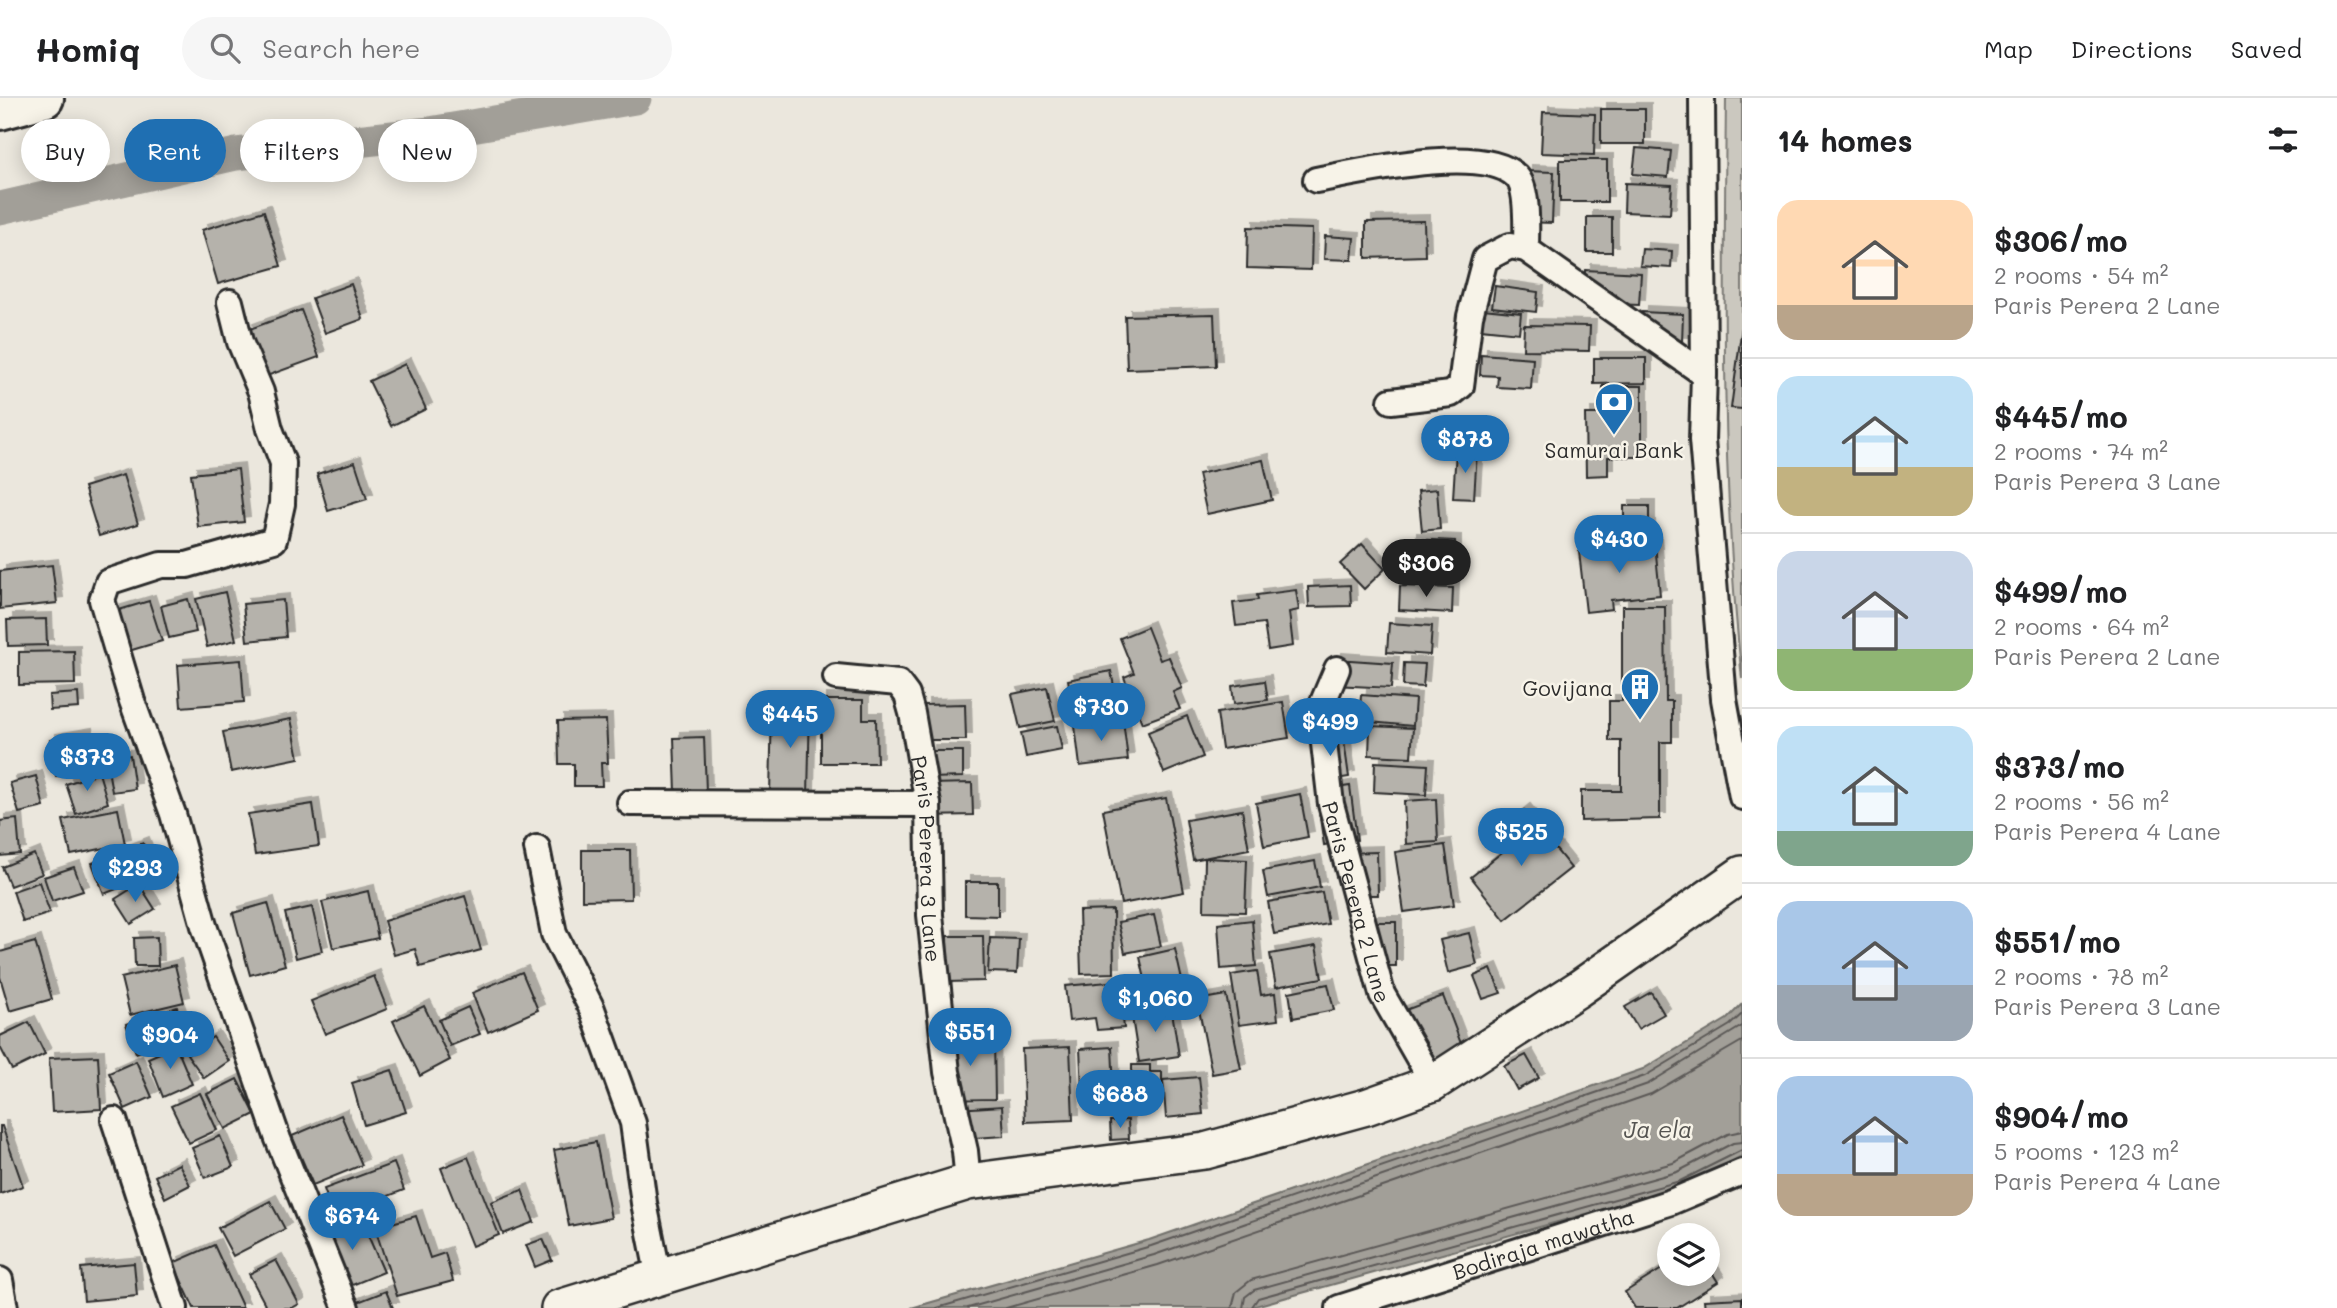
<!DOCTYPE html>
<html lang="en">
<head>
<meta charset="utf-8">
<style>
  :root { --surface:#fff; --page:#f6f6f6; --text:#202124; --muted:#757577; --line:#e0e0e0; --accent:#1f6fb2 }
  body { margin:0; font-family:Mali,sans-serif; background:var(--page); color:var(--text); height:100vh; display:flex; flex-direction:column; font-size:26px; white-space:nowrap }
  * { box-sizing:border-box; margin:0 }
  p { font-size:23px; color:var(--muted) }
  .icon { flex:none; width:38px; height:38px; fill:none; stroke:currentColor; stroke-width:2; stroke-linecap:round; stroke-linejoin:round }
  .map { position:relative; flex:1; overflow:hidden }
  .side { display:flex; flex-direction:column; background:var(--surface); width:595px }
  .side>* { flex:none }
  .hud { position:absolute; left:21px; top:21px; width:665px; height:63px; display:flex; gap:14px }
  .controls { position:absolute; left:1657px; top:1125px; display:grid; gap:14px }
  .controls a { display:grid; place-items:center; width:63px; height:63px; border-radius:50%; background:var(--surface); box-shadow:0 4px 18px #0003; font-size:35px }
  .price { position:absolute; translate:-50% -60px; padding:0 16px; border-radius:24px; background:var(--accent); color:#fff; font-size:23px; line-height:46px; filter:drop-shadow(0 2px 4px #0008) }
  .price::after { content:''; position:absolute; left:50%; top:42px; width:21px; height:16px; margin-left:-10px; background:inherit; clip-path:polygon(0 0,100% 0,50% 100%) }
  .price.current { background:#222; color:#fff }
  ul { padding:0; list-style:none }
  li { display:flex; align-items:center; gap:21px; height:175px; padding:0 35px }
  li+li { border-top:2px solid var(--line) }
  li span { display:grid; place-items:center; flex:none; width:196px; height:140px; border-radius:21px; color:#555 }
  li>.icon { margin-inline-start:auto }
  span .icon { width:84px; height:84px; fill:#fffc; stroke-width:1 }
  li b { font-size:30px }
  h2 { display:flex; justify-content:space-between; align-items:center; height:84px; padding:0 35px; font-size:30px }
  .pill { padding:0 24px; border-radius:32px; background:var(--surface); box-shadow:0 4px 18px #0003; font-size:24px; line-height:63px }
  .pill.current { background:var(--accent); color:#fff }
  header { display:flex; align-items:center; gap:42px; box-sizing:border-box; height:98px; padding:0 35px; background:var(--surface); border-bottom:2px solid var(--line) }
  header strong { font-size:33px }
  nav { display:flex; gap:38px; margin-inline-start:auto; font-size:24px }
  .search { width:490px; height:63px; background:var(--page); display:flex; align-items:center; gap:18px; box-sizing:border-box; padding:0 24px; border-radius:38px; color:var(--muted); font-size:26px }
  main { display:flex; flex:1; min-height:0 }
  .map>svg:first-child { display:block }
  .green { fill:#cbc8bf; stroke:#7b7a75; stroke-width:2 }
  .water { fill:#a29f98; stroke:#72716c; stroke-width:2 }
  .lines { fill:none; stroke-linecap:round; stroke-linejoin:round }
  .shore { stroke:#5b5957; stroke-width:2 }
  .canal { stroke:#a29f98; stroke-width:33 }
  .building { fill:#b5b2ab; stroke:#2b2b2b; stroke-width:2; filter:url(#shadow) }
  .street-casing { stroke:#2b2b2b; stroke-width:30 }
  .secondary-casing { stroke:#2b2b2b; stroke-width:40 }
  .primary-casing { stroke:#2b2b2b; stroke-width:44 }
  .street { stroke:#f7f3e8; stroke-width:24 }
  .secondary { stroke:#f7f3e8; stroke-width:35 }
  .primary { stroke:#f7f3e8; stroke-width:38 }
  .labels { text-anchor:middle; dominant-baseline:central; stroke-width:5; stroke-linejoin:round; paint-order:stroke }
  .poi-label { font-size:21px; fill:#2b2b2b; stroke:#f7f3e8 }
  .street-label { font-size:21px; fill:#2b2b2b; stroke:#f7f3e8 }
  .water-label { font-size:23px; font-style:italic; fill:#555451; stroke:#f7f3e8 }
</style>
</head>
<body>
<header>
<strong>Homiq</strong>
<div class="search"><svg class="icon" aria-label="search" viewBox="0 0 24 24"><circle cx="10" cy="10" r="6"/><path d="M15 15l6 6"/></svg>Search here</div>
<nav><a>Map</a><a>Directions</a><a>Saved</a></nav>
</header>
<main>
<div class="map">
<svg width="1742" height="1210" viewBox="0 0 1742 1210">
  <defs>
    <filter id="shadow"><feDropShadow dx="6" dy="-6" stdDeviation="0" flood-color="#0004"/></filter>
  </defs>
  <rect width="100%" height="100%" fill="#ebe7dd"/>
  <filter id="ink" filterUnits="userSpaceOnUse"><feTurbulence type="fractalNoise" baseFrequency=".0143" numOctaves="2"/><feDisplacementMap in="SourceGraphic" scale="14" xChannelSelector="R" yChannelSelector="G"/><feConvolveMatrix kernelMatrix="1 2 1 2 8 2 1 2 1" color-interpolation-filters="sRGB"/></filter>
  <g filter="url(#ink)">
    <path class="green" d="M1726,0H1742V581C1721,388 1724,193 1726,0Z"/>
    <polygon class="water" points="1742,906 1742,1058 1683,1089 1248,1210 911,1210 1149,1142 1643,971 1727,921"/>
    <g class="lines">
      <g class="shore">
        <polyline points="937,1210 1151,1148 1645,978 1730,927 1742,916"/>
        <polyline points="968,1210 1154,1157 1648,986 1742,928"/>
        <polyline points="1006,1210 1158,1167 1651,996 1742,943"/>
        <polyline points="1232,1210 1236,1194 1251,1182 1673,1065 1728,1036 1742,1033"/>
        <polyline points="1243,1210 1245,1199 1254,1192 1677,1074 1733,1045 1742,1044"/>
        <polyline points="1251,1210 1258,1200 1680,1083 1742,1052"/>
      </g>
      <polyline class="canal" points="0,110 236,56 430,35 635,0"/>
    </g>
    <g class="building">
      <rect x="1601" y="11" width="44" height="35"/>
      <polygon points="1543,14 1595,16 1594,57 1541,55"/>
      <polygon points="1636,50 1671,53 1668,79 1633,76"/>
      <rect x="1560" y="62" width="47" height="42"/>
      <polygon points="1526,73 1554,74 1552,125 1524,124"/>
      <polygon points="1625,85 1672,87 1670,116 1624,114"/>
      <polygon points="264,113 281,168 218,186 202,132"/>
      <rect x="1587" y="119" width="25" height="35"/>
      <polygon points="1424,123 1425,158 1366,160 1366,124"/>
      <polygon points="1248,129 1312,131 1311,172 1247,170"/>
      <polygon points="1325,138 1354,140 1352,162 1324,161"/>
      <polygon points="1642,151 1672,153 1671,170 1640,168"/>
      <polygon points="1585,172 1641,175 1639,207 1584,205"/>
      <polygon points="351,186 363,221 325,235 312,200"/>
      <polygon points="1495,188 1538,194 1536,214 1492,209"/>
      <polygon points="1483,211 1521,215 1519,235 1481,231"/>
      <polygon points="301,212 319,259 264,279 247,232"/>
      <polygon points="1642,214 1683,216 1682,245 1640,244"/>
      <polygon points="1214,216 1216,268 1127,271 1125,218"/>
      <polygon points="1524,227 1590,228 1589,253 1523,252"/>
      <polygon points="1742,228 1742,311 1731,310"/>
      <polygon points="1481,256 1533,260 1531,291 1497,289 1498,278 1480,277"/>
      <polygon points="1594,260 1646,260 1646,285 1594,286"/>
      <polygon points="405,266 426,311 391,328 369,283"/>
      <polygon points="1603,288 1642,288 1642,359 1608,359 1608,377 1586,378 1585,316 1603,316"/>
      <polygon points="1456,352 1477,353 1474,401 1453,400"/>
      <polygon points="1263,362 1272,402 1207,416 1198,376"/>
      <polygon points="355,364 367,401 328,413 317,376"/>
      <polygon points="238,371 244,424 198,429 191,376"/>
      <polygon points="123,377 138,426 99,438 84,389"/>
      <polygon points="1437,391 1440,431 1422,433 1418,393"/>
      <rect x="1624" y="408" width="25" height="33"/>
      <polygon points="1411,441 1455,443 1455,458 1410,456"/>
      <polygon points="1362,446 1385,471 1364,491 1340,466"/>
      <polygon points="1655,446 1660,497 1611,502 1612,511 1586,514 1579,454"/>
      <polygon points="1401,459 1447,463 1445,486 1399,483"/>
      <polygon points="52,467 57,505 0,511 0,473"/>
      <polygon points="1350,487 1351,508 1309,509 1308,489"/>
      <polygon points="1400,488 1453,490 1452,515 1399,512"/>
      <polygon points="1296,492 1299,512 1289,514 1293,548 1268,552 1264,525 1236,528 1233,505 1258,502 1257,497"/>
      <polygon points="225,494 236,542 207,549 196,501"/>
      <polygon points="188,501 196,534 169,540 161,508"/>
      <polygon points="283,502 286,539 247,543 243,506"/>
      <polygon points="149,503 162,543 122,555 109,515"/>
      <polygon points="1622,508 1665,508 1666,603 1672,603 1672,644 1660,644 1660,721 1581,723 1581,693 1621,693 1621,643 1609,643 1609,603 1622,603"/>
      <polygon points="46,521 47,547 8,548 7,522"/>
      <polygon points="1389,525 1432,528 1430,557 1387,554"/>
      <polygon points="1147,529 1160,562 1169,559 1182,590 1173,594 1180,611 1142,625 1124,579 1134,575 1120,540"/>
      <polygon points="74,553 75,586 19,587 19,554"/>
      <polygon points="1336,561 1393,565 1391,590 1334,587"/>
      <polygon points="241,562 244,604 181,609 178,567"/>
      <polygon points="1404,565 1425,566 1423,589 1403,588"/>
      <polygon points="1111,573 1119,614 1076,622 1068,582"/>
      <polygon points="1265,583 1268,602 1234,606 1232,588"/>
      <polygon points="1047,589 1055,623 1020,630 1012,596"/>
      <polygon points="78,595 79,610 50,612 49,597"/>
      <polygon points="1361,597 1415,601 1413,628 1359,623"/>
      <polygon points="821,602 863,602 863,621 876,621 877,665 821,665"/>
      <polygon points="1283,604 1289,640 1222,651 1217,615"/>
      <polygon points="965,606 966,642 924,642 923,607"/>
      <polygon points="772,607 810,607 808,698 770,697"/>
      <polygon points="1187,618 1203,659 1164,675 1148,634"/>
      <polygon points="291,621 299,660 231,674 223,634"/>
      <polygon points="606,622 608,665 601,665 602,688 574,688 574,666 559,666 558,623"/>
      <polygon points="1123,622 1128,662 1080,668 1075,628"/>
      <polygon points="1057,628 1062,652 1026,659 1021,635"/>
      <polygon points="1370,628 1413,630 1411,659 1369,657"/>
      <polygon points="86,636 92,672 56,678 50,642"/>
      <polygon points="1343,636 1349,679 1317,684 1311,640"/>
      <polygon points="704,639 706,693 676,694 674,640"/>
      <polygon points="929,653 963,653 963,679 930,680"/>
      <polygon points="130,657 135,691 112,694 106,660"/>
      <polygon points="1375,664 1428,667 1426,697 1374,694"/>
      <polygon points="99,675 108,705 76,716 66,686"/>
      <polygon points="36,678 44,709 19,715 10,685"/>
      <polygon points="972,685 973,717 929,718 928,686"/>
      <polygon points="1350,688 1357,742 1324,747 1316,693"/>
      <polygon points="1300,696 1308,739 1264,748 1256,705"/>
      <polygon points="1166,700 1184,794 1121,806 1103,712"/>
      <polygon points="1436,701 1438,744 1406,746 1404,703"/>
      <polygon points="313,706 319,748 255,757 248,716"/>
      <polygon points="118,711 125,746 71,757 63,722"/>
      <polygon points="1242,712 1249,751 1193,762 1186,722"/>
      <polygon points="1524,712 1571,770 1505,822 1471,779 1516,743 1503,729"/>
      <polygon points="17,721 20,756 0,758 0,723"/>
      <polygon points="143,745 155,776 104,796 92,765"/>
      <polygon points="1445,747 1454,807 1404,814 1395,754"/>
      <polygon points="582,752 630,752 631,801 582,802"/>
      <polygon points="1377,754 1378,797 1343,797 1342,755"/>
      <polygon points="34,756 42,776 10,788 2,769"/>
      <polygon points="1205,760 1247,762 1245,814 1204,813"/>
      <polygon points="1315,763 1320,789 1268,799 1263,773"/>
      <polygon points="74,769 83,793 52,803 44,779"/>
      <polygon points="39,784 50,815 23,824 13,793"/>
      <polygon points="965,784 998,784 998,818 965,817"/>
      <polygon points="139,786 155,811 131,826 115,801"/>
      <polygon points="368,793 378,840 333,850 322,804"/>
      <polygon points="1322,794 1328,826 1274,836 1268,804"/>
      <polygon points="465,798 481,852 420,869 415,851 394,857 384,823"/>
      <polygon points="268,805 285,867 250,877 233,815"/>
      <polygon points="312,809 322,853 296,860 285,815"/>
      <polygon points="1113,812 1114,875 1081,876 1079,813"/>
      <polygon points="1154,817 1161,848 1125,855 1118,824"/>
      <polygon points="1252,822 1256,868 1221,871 1218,826"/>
      <rect x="1361" y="824" width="35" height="44"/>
      <polygon points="1469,835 1477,867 1448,875 1440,842"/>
      <polygon points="947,838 983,838 984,883 948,884"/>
      <polygon points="157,839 158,868 135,868 134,840"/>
      <polygon points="990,840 1019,841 1017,875 988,874"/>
      <polygon points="35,844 52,901 10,913 0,879 0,854"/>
      <polygon points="1316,848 1322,880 1276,889 1270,856"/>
      <polygon points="1175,851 1186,900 1151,908 1140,859"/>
      <polygon points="175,867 184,904 130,917 121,880"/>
      <polygon points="1491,871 1501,895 1483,901 1474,878"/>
      <polygon points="1257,873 1261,897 1275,895 1278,922 1239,927 1231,877"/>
      <polygon points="522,874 538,912 488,934 472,895"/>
      <polygon points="374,878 387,911 325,936 311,903"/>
      <polygon points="1119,883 1124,930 1097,932 1095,920 1069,923 1065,888"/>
      <polygon points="1328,886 1334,912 1293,920 1289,894"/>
      <polygon points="1651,894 1664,916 1638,931 1625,909"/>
      <polygon points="1226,897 1241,971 1212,976 1197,902"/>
      <polygon points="1443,898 1466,959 1423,974 1400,914"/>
      <polygon points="1171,907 1179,958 1139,964 1131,913"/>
      <polygon points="424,908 450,962 420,978 393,923"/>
      <polygon points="177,909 187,938 136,955 126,926"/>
      <polygon points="468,909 480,936 450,948 439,922"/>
      <polygon points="29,924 45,956 12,972 0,949 0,938"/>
      <polygon points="994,938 995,1001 946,1002 945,939"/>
      <polygon points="213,939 229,963 204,980 187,956"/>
      <polygon points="176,948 192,986 163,999 148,960"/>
      <polygon points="1070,949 1073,1022 1025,1024 1022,951"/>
      <polygon points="1112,949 1114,991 1082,992 1080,951"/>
      <polygon points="1526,957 1539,980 1517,992 1504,968"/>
      <polygon points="98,958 101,1011 52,1014 49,960"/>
      <polygon points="136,963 152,999 125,1011 109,975"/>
      <polygon points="1132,967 1150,967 1150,974 1162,974 1162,997 1132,993"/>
      <polygon points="392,972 406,1014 364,1027 352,985"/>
      <polygon points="1199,979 1203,1016 1166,1020 1163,982"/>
      <polygon points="237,981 255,1016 225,1031 207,996"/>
      <polygon points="200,995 217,1032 189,1045 171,1008"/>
      <polygon points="1002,1008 1004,1038 959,1041 957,1011"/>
      <polygon points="341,1017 362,1067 313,1087 292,1038"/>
      <polygon points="1128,1022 1129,1041 1111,1042 1110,1023"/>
      <polygon points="0,1028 2,1028 23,1088 0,1096"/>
      <polygon points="220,1038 233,1069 205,1080 192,1050"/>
      <polygon points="596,1044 611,1120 569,1128 554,1052"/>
      <polygon points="468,1059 499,1137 472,1148 441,1070"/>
      <polygon points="394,1065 404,1092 334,1119 324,1091"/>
      <polygon points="179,1066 190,1087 165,1100 155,1078"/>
      <polygon points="522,1092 534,1124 503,1136 491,1104"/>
      <polygon points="270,1103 285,1131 233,1158 218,1130"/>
      <polygon points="416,1118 430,1160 445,1155 453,1183 397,1198 375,1130"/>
      <polygon points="360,1119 384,1174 345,1190 321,1135"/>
      <polygon points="543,1141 552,1162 535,1169 526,1147"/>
      <polygon points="214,1147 243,1210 194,1210 173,1165"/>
      <polygon points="276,1162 299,1206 292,1210 267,1210 249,1176"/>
      <polygon points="134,1165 137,1198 84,1203 81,1170"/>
      <polygon points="1670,1166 1670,1176 1708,1176 1708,1168 1718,1184 1677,1210 1635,1210 1625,1194"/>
      <polygon points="386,1193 393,1210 351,1210 350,1207"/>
      <polygon points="1742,1200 1742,1210 1705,1210 1704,1202"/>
    </g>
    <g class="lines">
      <g class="street-casing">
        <g id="street">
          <polyline points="1702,0 1704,276 1702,342 1724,601 1742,699"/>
          <path d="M1316,82C1359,74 1482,45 1516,78C1529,90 1526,134 1526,151"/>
          <polyline points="230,204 240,244 261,294 270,331 283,365 282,406 274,442 187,467 161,467 108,484 102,502 132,603 173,716 204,828 278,1041 346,1210"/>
          <polyline points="1391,303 1451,296 1461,288 1470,218 1485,161 1510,148 1526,151 1704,276"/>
          <path id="s1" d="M1337,571L1320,611L1331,706L1382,896L1433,985"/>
          <path id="s2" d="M836,579L898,585L907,597L912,615L928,706L930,817L947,974L965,1053L968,1084"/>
          <polyline points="630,705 928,706"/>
          <polyline points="537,750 554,836 592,911 633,1025 644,1105 659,1180"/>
          <polyline points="114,1022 175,1210"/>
          <polyline points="0,1182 5,1210"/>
          <path id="s3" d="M1339,1210L1671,1104L1742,1074"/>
        </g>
      </g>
      <g class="secondary-casing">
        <polyline id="secondary" points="559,1210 968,1084 1205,1053 1366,1009 1433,985 1578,891 1742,776"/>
      </g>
      <g class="primary-casing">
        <polyline id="primary" points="0,12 44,0"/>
      </g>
      <use href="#street" class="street"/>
      <use href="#secondary" class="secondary"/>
      <use href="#primary" class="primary"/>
    </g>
  </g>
  <defs>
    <g id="bank-pin" transform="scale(2.0125)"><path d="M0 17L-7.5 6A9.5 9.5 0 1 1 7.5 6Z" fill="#1f6fb2" stroke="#f7f3e8"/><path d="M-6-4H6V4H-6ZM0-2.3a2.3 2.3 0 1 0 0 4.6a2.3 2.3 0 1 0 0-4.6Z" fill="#fff"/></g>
    <g id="building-pin" transform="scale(2.0125)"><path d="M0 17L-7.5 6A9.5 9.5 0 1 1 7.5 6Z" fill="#1f6fb2" stroke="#f7f3e8"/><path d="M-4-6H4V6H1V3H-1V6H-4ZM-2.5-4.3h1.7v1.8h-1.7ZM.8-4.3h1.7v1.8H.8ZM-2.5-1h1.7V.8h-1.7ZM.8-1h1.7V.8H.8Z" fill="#fff"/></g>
  </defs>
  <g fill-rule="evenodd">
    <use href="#bank-pin" x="1614" y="304"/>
    <use href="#building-pin" x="1640" y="589"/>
  </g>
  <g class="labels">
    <g class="poi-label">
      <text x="1614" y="351">Samurai Bank</text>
      <text x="1613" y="589" text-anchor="end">Govijana</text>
    </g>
    <g class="street-label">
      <text stroke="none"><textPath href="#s2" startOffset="243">Paris Perera 3 Lane</textPath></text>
      <text stroke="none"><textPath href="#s1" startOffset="240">Paris Perera 2 Lane</textPath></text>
      <text stroke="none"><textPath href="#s3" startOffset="214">Bodiraja mawatha</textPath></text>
    </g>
    <g class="water-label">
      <text x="1658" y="1031">Ja ela</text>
    </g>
  </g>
</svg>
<div class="controls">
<a><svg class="icon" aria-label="layers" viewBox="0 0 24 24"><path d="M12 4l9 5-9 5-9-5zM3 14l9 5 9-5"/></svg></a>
</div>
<b class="price" style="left:1465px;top:377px">$878</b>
<b class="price" style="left:1619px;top:477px">$430</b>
<b class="price current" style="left:1426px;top:501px">$306</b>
<b class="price" style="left:1101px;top:645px">$730</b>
<b class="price" style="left:790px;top:652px">$445</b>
<b class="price" style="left:1330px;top:660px">$499</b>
<b class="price" style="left:87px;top:695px">$373</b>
<b class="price" style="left:1521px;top:770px">$525</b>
<b class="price" style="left:135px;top:806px">$293</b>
<b class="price" style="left:1155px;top:936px">$1,060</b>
<b class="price" style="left:970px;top:970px">$551</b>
<b class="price" style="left:170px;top:973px">$904</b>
<b class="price" style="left:1120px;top:1032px">$688</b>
<b class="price" style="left:352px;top:1154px">$674</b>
<div class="hud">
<a class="pill">Buy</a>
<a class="pill current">Rent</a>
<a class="pill">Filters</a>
<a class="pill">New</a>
</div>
</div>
<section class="side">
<h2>14 homes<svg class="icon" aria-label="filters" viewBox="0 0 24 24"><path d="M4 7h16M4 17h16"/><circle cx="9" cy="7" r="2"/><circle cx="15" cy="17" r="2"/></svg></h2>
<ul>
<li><span style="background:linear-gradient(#ffd9b3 75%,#b9a48a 0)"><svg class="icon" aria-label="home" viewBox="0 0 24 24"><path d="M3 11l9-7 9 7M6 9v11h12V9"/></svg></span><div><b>$306/mo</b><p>2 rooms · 54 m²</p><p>Paris Perera 2 Lane</p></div></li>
<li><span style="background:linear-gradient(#bfe0f5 65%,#c2b280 0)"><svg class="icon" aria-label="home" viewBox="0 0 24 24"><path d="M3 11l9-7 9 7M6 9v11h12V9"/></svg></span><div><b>$445/mo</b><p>2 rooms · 74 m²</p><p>Paris Perera 3 Lane</p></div></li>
<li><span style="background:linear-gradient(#c9d6e8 70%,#8fb573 0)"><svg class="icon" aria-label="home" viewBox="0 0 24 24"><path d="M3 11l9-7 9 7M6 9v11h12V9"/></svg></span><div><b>$499/mo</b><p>2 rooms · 64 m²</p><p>Paris Perera 2 Lane</p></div></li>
<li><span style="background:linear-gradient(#bfe0f5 75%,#7fa58c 0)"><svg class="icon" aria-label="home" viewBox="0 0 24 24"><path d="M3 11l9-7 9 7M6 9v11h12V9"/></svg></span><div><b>$373/mo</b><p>2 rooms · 56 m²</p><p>Paris Perera 4 Lane</p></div></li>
<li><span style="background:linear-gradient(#a9c7e8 60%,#9aa5b1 0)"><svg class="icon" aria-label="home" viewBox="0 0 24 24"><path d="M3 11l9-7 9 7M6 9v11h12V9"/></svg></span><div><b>$551/mo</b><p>2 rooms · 78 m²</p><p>Paris Perera 3 Lane</p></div></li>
<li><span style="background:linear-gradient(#a9c7e8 70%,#b9a48a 0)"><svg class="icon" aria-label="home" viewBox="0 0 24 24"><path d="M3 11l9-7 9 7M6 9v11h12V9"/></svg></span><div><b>$904/mo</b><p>5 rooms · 123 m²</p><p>Paris Perera 4 Lane</p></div></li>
</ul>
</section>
</main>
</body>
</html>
